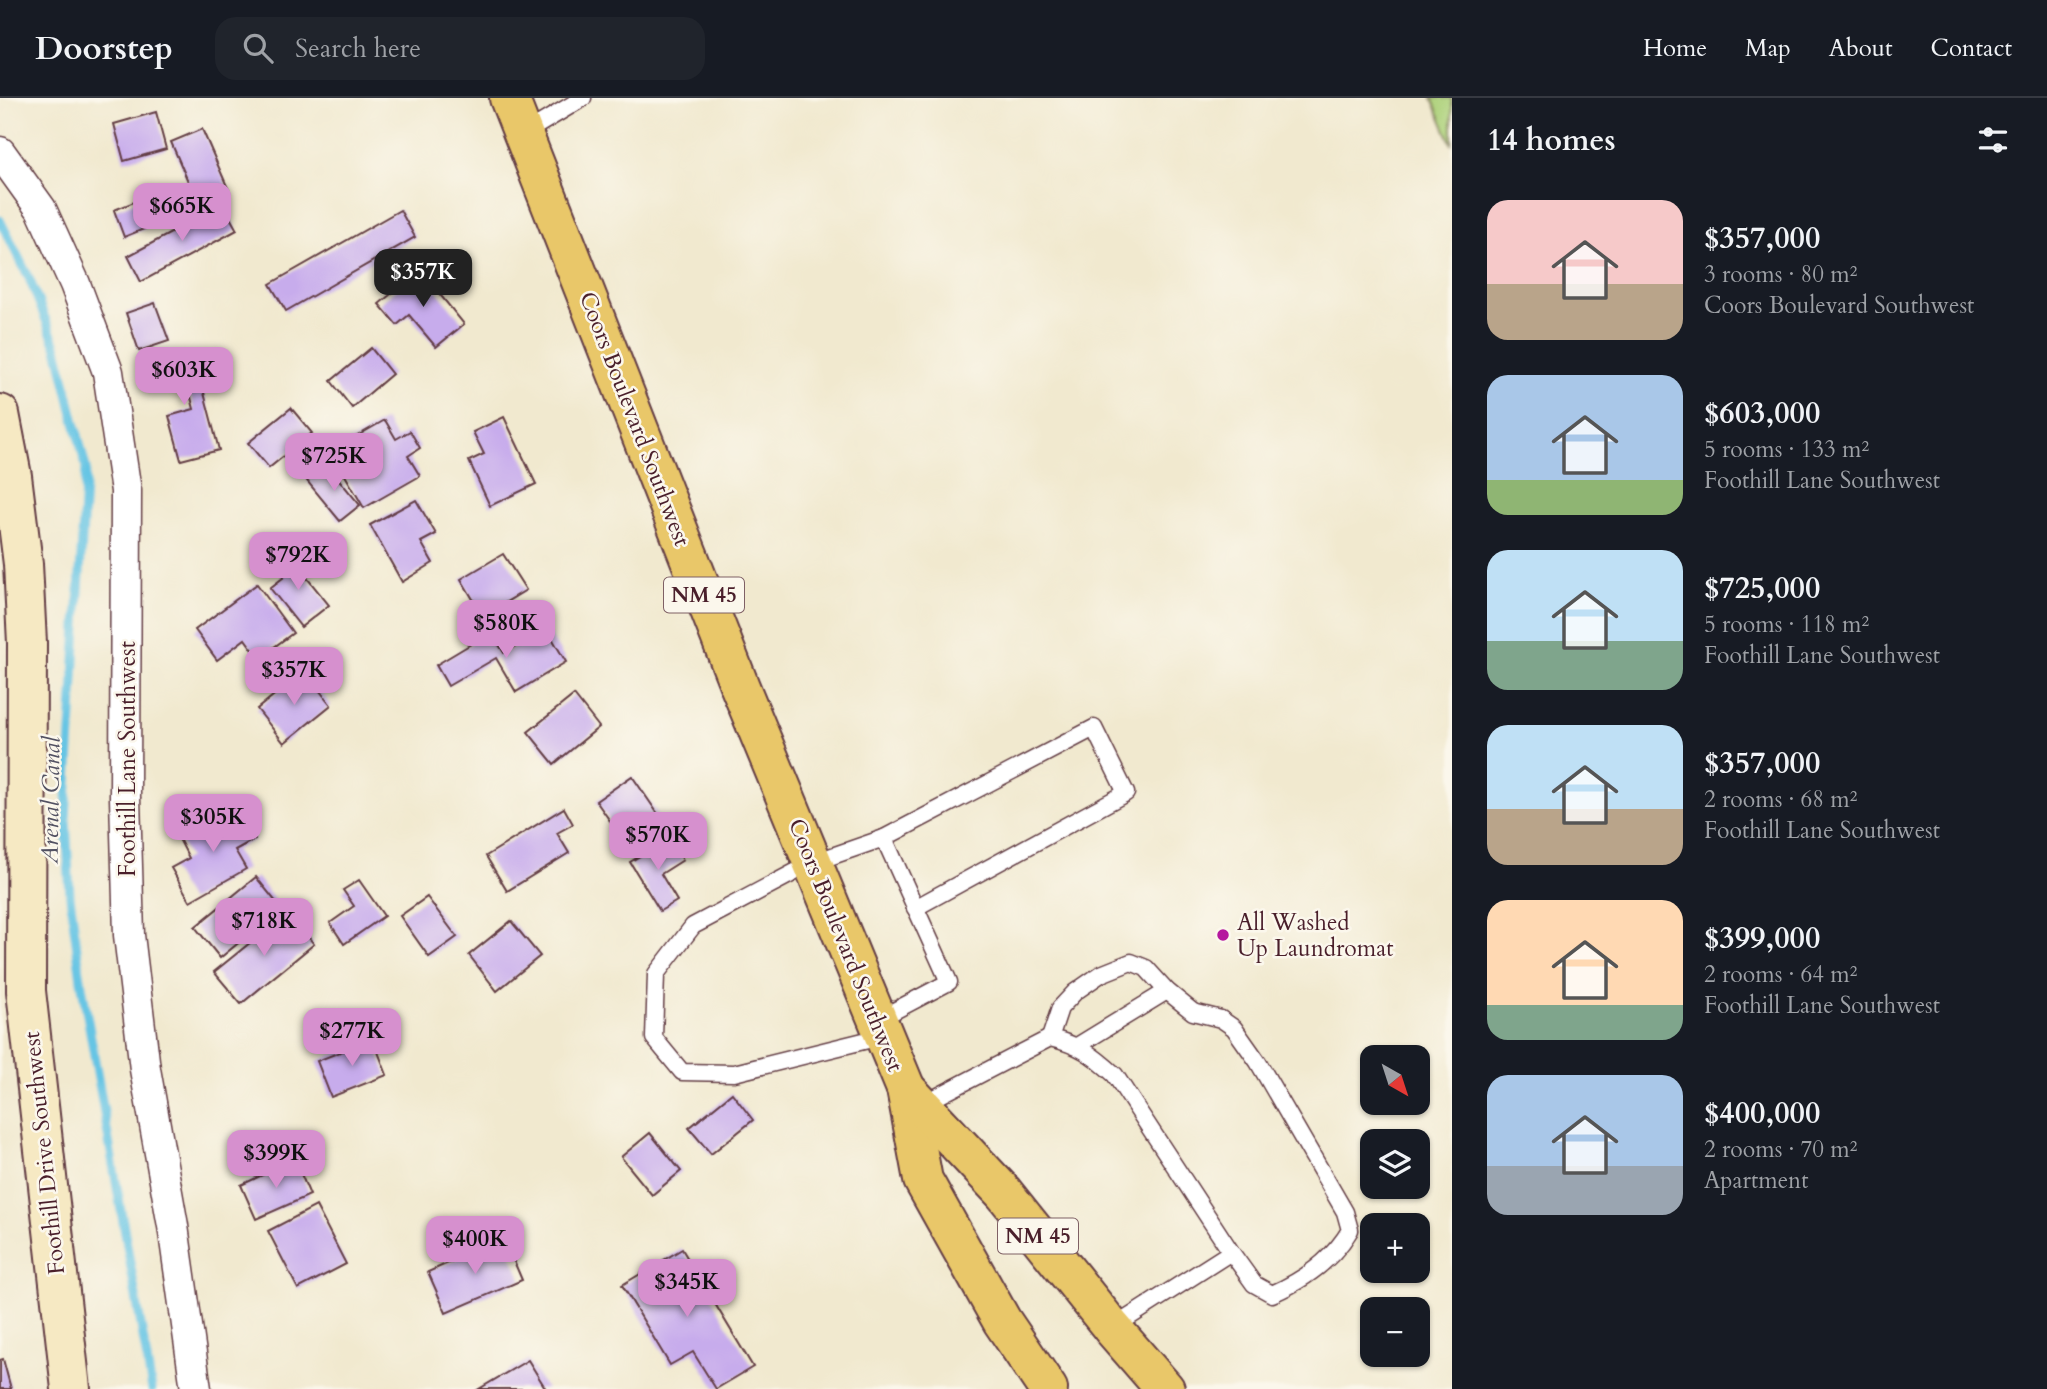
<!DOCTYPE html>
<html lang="en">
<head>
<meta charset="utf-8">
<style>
  :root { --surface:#171b24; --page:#20242c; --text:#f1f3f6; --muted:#9ea1a6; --line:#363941; --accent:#d690ce }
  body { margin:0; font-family:Cardo,serif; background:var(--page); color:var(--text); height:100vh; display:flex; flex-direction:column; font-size:26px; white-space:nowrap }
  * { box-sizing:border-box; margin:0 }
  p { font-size:23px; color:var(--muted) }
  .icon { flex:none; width:38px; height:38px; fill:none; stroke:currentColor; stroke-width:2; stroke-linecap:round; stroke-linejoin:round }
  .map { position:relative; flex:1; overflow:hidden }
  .details { display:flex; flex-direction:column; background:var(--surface); width:595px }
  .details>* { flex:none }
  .needle { width:46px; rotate:141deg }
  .tools { position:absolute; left:1360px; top:947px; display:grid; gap:14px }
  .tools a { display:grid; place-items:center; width:70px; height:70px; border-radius:14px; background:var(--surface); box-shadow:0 2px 5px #0004; font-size:35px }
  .price { position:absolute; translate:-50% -60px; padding:0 16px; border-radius:14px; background:var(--accent); color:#111; font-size:23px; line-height:46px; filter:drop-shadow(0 2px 4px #0008) }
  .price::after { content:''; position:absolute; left:50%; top:42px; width:21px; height:16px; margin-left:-10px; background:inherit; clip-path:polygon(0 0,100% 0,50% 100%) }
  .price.on { background:#222; color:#fff }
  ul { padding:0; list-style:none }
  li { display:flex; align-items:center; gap:21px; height:175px; padding:0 35px }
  li span { display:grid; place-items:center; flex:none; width:196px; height:140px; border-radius:21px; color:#555 }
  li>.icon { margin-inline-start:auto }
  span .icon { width:84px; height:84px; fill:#fffc; stroke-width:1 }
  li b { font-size:30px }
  h2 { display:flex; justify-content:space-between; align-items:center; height:84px; padding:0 35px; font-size:30px }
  header { display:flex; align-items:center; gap:42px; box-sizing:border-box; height:98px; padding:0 35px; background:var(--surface); border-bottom:2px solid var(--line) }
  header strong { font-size:33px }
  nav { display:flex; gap:38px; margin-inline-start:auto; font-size:24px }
  .search { width:490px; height:63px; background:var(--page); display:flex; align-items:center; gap:18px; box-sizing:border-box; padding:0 24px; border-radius:21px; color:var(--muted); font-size:26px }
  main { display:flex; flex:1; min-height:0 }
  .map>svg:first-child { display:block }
  .green { fill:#aed27b; stroke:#7c7853; stroke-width:2 }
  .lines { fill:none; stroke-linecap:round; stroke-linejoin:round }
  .stream { stroke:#66c5e4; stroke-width:9 }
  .building { fill:#c7acec }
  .lane-casing { stroke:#633d44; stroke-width:19 }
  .street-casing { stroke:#633d44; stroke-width:33 }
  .secondary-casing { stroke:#633d44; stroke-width:42 }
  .primary-casing { stroke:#633d44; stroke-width:42 }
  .lane { stroke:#fff; stroke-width:16 }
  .street { stroke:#fff; stroke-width:30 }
  .secondary { stroke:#f6e9c3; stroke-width:38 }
  .primary { stroke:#e9c769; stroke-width:38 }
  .poi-dot { fill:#b5179e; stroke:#fbf7ec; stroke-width:2.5 }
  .labels { text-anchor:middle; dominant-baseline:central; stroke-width:5; stroke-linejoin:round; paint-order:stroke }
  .shield { fill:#fbf7ec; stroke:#7f6065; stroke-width:2 }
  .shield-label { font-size:21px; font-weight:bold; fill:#4a1f2b }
  .street-label { font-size:23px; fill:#4a1f2b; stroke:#fbf7ec }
  .poi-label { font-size:23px; fill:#4a1f2b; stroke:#fbf7ec; text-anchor:start }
  .water-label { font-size:24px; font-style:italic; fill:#525162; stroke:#fbf7ec }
</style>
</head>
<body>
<header>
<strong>Doorstep</strong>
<div class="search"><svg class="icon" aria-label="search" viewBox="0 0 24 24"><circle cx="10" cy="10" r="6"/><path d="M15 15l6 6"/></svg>Search here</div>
<nav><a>Home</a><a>Map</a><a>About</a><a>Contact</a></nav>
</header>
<main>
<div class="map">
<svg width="1452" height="1291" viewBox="0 0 1452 1291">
  <rect width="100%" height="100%" fill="#fbf7ec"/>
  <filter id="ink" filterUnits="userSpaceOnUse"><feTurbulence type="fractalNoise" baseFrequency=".0143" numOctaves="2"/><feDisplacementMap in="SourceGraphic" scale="14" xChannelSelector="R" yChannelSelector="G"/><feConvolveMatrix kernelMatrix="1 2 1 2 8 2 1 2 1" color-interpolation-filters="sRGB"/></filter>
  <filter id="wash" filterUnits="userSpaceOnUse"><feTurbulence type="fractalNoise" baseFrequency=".00686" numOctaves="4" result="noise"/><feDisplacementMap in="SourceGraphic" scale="28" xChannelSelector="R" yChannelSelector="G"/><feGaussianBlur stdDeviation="1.57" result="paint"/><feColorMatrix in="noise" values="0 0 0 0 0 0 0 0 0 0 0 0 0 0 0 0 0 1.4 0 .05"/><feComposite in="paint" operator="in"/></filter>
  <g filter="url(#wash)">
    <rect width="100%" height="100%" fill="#f1e9cf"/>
    <polygon class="green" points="1432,0 1452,0 1452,47"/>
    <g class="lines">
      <polyline class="stream" points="0,122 29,180 57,250 86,370 66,721 70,798 81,882 152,1291"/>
    </g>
    <g id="blocks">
      <g class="building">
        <polygon points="156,14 166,51 124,63 114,26"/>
        <polygon points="202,31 230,95 199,109 171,44"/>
        <polygon points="164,92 174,119 124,139 114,112"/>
        <polygon points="223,107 237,132 141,184 128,158"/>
        <polygon points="400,112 415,139 286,213 270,186"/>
        <polygon points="420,172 464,226 436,249 409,217 397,227 379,206"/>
        <polygon points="155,205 169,243 139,253 126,215"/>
        <polygon points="371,250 392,276 352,310 331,283"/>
        <polygon points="170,256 175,274 197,268 219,352 181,362 169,318 194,311 187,284 149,294 141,264"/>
        <polygon points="291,310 312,335 269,370 248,345"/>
        <polygon points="504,319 536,386 490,408 469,363 484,356 473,334"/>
        <polygon points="385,322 396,341 410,333 420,350 408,358 420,378 364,410 331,353"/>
        <polygon points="327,367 360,407 340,423 307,383"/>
        <polygon points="416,402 436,436 421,444 433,465 402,484 370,427"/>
        <polygon points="287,455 329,507 301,529 270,490 284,479 274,466"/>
        <polygon points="503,456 526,492 483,518 461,481"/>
        <polygon points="257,486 293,535 259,560 245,541 217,562 195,532"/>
        <polygon points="546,530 566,564 516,594 496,560 448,588 436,567 491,534 504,555"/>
        <polygon points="304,573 331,607 284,645 257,611"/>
        <polygon points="574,597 599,629 554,666 528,634"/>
        <polygon points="632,678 658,716 622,740 596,703"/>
        <polygon points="237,708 255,741 235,752 246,771 190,803 171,770 189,760 179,741"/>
        <polygon points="564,710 573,726 557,735 569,755 507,793 486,758"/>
        <polygon points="670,740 683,762 661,776 677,803 660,813 630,764"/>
        <polygon points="256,779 281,810 220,860 195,829"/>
        <polygon points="359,782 384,818 344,846 330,825 354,808 343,792"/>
        <polygon points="427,799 457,839 429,859 400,818"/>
        <polygon points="288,814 314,846 241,906 214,874"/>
        <polygon points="511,823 540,858 497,893 469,857"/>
        <polygon points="373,941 387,977 331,999 317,963"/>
        <polygon points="732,995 753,1022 711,1056 689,1030"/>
        <polygon points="650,1035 681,1073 652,1097 621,1059"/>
        <polygon points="295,1062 310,1097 256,1121 241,1087"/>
        <polygon points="316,1108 346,1166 298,1191 268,1133"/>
        <polygon points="504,1140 522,1182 446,1215 428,1174"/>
        <polygon points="682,1151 753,1269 716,1291 693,1254 670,1267 622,1187"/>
        <polygon points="3,1261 11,1291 0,1291 0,1262"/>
        <polygon points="528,1262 546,1291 479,1291"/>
      </g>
    </g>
  </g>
  <g filter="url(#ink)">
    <use href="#blocks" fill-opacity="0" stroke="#633d44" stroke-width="2"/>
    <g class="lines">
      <g class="lane-casing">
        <g id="lane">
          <polyline points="523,36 583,0"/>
          <polyline points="884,740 1094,630 1126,695 915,810"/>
          <polyline points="877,922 949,884 884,740 812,765 693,828 656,876 654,940 682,974 734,975 884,938"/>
          <path d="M1050,940L1060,910L1075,894L1101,876L1131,864L1146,870L1167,893L1193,914L1221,921L1234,930L1258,964L1345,1114L1350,1132C1332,1163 1304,1182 1272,1196L1254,1186L1231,1154"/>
          <polyline points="1077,948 1167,893"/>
          <path d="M921,1007L1050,940C1080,947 1093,957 1115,977L1231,1154L1112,1230"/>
        </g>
      </g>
      <g class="street-casing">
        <polyline id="street" points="0,54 41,111 75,186 108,274 126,393 125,700 129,837 145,971 173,1128 196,1291"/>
      </g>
      <g class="secondary-casing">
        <polyline id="secondary" points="0,316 12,378 23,466 27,545 26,893 71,1291"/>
      </g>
      <g class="primary-casing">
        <g id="primary">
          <polyline points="509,0 740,589 906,991 923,1082 1002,1223 1048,1291"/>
          <polyline points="906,991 1004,1095 1112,1230 1165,1291"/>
        </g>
      </g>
      <use href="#lane" class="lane"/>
      <use href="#street" class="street"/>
      <use href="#secondary" class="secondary"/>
      <use href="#primary" class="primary"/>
    </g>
  </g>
  <circle class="poi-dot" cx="1223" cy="837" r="7"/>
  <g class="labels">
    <g class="shield">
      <rect x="664" y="479.5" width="80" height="35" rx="5"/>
      <rect x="998" y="1120.5" width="80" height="35" rx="5"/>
    </g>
    <g class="shield-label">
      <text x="704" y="497">NM 45</text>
      <text x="1038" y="1138">NM 45</text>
    </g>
    <g class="street-label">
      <text transform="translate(635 321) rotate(69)">Coors Boulevard Southwest</text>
      <text transform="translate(127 661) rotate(-90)">Foothill Lane Southwest</text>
      <text transform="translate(846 847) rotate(68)">Coors Boulevard Southwest</text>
      <text transform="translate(44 1055) rotate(-96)">Foothill Drive Southwest</text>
    </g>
    <g class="poi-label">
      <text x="1237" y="824">All Washed<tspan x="1237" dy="26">Up Laundromat</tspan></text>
    </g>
    <g class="water-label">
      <text transform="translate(51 702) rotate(-89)">Arenal Canal</text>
    </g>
  </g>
</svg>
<div class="tools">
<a><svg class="needle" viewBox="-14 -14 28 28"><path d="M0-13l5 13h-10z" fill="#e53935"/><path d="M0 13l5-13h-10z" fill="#9ea1a6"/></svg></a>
<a><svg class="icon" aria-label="layers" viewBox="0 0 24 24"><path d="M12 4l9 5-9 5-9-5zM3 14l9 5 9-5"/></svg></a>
<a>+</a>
<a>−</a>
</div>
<b class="price" style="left:182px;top:145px">$665K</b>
<b class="price on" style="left:423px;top:211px">$357K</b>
<b class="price" style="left:184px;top:309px">$603K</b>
<b class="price" style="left:334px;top:395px">$725K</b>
<b class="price" style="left:298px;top:494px">$792K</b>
<b class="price" style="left:506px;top:562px">$580K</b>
<b class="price" style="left:294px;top:609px">$357K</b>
<b class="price" style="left:213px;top:756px">$305K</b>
<b class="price" style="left:658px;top:774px">$570K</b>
<b class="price" style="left:264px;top:860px">$718K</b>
<b class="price" style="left:352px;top:970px">$277K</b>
<b class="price" style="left:276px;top:1092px">$399K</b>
<b class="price" style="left:475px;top:1178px">$400K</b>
<b class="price" style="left:687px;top:1221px">$345K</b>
</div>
<section class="details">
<h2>14 homes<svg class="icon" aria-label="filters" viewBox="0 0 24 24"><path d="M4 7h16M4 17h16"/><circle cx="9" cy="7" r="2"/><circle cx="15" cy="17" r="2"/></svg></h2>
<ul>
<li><span style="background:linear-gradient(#f6c9c9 60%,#b9a48a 0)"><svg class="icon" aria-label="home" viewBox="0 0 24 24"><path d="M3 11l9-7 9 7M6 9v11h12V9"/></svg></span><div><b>$357,000</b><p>3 rooms · 80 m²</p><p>Coors Boulevard Southwest</p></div></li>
<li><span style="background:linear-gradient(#a9c7e8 75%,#8fb573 0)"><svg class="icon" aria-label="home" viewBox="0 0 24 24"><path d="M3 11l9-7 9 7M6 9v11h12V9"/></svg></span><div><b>$603,000</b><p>5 rooms · 133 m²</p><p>Foothill Lane Southwest</p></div></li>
<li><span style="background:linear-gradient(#bfe0f5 65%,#7fa58c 0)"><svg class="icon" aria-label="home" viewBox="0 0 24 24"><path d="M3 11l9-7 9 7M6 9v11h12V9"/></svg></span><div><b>$725,000</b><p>5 rooms · 118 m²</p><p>Foothill Lane Southwest</p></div></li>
<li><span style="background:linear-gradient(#bfe0f5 60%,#b9a48a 0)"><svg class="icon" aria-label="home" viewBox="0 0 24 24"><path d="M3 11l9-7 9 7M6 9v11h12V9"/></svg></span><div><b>$357,000</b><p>2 rooms · 68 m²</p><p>Foothill Lane Southwest</p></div></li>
<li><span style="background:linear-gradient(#ffd9b3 75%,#7fa58c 0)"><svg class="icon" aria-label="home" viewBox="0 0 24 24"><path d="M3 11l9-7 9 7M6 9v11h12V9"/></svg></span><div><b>$399,000</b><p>2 rooms · 64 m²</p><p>Foothill Lane Southwest</p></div></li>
<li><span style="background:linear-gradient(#a9c7e8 65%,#9aa5b1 0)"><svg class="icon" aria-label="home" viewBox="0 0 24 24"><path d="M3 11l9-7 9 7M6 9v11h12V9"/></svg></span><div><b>$400,000</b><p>2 rooms · 70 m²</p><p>Apartment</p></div></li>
</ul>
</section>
</main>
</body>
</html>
